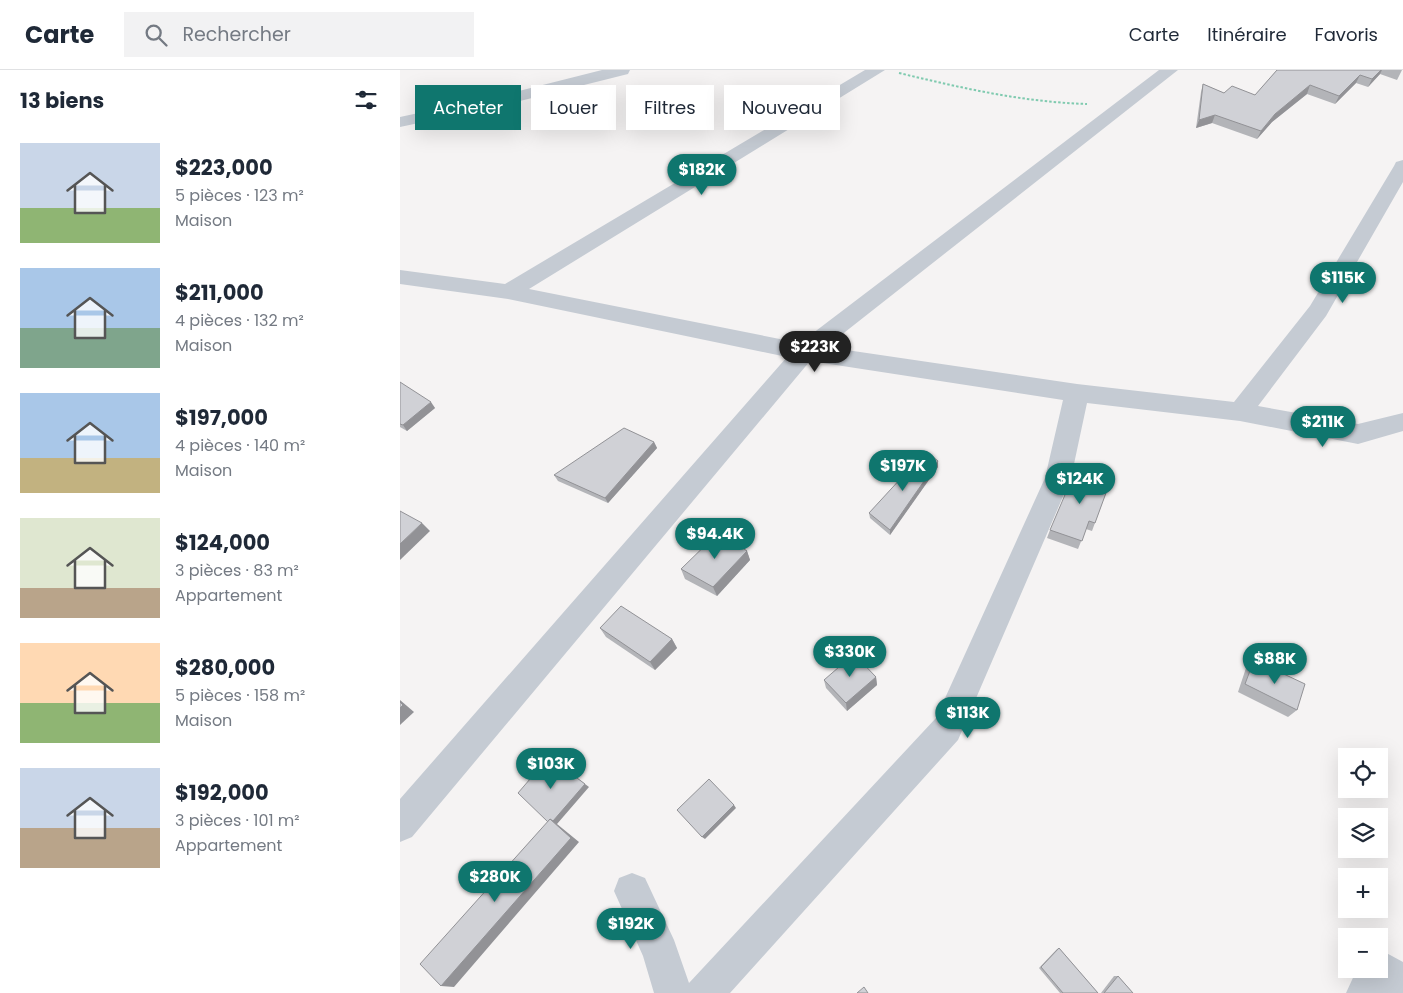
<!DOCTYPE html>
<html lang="fr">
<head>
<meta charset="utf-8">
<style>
  :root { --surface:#fff; --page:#f2f2f3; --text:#1f2937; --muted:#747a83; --line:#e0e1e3; --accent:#0f766e }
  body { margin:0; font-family:Poppins,sans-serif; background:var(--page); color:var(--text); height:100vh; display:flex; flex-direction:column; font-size:19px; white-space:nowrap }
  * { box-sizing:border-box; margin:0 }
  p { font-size:16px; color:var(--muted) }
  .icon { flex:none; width:28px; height:28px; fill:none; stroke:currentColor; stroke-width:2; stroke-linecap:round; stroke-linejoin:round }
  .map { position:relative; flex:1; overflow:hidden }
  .details { display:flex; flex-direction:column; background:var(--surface); width:400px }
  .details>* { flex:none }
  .guide { position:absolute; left:15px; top:15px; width:475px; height:45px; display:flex; gap:10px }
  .buttons { position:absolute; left:938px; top:678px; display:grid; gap:10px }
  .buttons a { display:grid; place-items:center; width:50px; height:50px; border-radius:0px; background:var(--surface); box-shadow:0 5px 20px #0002; font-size:25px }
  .price { position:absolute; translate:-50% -42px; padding:0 11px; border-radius:18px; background:var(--accent); color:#fff; font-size:16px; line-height:32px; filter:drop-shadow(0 1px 2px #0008) }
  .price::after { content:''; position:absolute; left:50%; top:30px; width:15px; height:11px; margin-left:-8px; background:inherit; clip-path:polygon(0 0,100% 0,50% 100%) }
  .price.on { background:#222; color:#fff }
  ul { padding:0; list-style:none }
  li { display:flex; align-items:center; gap:15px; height:125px; padding:0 20px }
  li span { display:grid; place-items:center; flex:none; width:140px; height:100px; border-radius:0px; color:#555 }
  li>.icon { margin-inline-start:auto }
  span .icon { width:60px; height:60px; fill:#fffc; stroke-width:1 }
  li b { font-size:21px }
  h2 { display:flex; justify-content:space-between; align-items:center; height:60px; padding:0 20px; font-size:21px }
  .pill { padding:0 18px; border-radius:0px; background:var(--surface); box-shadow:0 5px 20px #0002; font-size:18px; line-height:45px }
  .pill.on { background:var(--accent); color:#fff }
  header { display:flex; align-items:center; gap:30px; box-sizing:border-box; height:70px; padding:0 25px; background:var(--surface); border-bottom:1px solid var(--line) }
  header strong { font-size:24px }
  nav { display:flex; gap:28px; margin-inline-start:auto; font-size:18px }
  .search { width:350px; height:45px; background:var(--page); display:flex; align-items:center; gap:12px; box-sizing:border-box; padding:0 18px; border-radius:0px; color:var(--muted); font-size:19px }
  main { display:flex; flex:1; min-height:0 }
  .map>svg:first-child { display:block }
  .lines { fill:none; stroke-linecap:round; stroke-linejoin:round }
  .path { stroke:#7fcaaf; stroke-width:2; stroke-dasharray:2.5 2; stroke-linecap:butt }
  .minor { fill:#c5cbd3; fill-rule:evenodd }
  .wall { fill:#b3b4b8 }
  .shaded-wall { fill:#929296 }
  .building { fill:#d0d1d6; stroke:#929296 }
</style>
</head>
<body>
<header>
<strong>Carte</strong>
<div class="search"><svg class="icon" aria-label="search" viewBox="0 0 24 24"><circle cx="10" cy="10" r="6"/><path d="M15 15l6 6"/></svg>Rechercher</div>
<nav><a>Carte</a><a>Itinéraire</a><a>Favoris</a></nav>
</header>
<main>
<section class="details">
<h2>13 biens<svg class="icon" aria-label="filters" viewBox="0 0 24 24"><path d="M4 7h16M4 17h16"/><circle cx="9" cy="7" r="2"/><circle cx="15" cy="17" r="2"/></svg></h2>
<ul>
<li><span style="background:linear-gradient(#c9d6e8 65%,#8fb573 0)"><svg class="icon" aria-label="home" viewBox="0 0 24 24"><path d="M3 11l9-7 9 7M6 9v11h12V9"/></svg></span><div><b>$223,000</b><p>5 pièces · 123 m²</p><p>Maison</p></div></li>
<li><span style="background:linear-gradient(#a9c7e8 60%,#7fa58c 0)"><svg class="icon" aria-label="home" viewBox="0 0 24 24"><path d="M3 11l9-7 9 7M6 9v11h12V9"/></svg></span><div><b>$211,000</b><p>4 pièces · 132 m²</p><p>Maison</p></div></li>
<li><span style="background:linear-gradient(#a9c7e8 65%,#c2b280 0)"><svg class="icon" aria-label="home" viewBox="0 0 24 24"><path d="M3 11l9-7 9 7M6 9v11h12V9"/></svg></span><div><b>$197,000</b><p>4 pièces · 140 m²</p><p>Maison</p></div></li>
<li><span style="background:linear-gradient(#dfe7d0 70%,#b9a48a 0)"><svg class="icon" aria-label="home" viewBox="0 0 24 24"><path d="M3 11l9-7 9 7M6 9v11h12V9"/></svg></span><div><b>$124,000</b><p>3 pièces · 83 m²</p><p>Appartement</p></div></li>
<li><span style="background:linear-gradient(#ffd9b3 60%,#8fb573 0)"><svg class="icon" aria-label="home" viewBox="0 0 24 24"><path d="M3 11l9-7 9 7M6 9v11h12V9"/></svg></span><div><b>$280,000</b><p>5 pièces · 158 m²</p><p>Maison</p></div></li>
<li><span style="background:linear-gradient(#c9d6e8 60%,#b9a48a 0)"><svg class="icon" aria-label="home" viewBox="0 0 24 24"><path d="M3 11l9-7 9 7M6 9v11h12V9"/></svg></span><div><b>$192,000</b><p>3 pièces · 101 m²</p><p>Appartement</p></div></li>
</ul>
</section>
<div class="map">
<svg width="1003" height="923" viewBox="0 0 1003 923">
  <rect width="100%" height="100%" fill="#f5f3f3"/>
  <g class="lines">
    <path class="path" d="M499,3C562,18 622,32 687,34"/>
    <g class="minor">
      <polygon points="202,0 230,0 228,4 112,33 0,57 0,47 111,23"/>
      <polygon points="465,0 485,0 129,219 400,273 759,0 778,0 426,277 677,314 834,332 910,236 994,96 996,92 1003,90 1003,112 926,246 858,336 958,354 1003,343 1003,361 958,374 840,351 687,333 671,408 558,670 330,923 254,923 243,886 214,821 219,808 232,803 245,808 274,870 289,913 536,648 645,408 663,330 410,291 12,767 0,772 0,729 387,287 108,229 0,214 0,200 105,214"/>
      <polygon points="979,879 1003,892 1003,923 946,923 957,899 979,899"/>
    </g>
  </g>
  <g class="wall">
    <polygon points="877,0 1002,0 997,10 980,4 968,17 956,13 935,34 907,24 872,52 857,69 812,53 796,58 801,22 803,14 824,23 855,25"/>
    <polygon points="0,312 35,338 7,361 0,357"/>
    <polygon points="254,372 257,378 208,433 158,411 154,405"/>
    <polygon points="538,391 538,397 490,465 470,448 469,443"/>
    <polygon points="710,412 692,461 686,459 678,479 647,468 650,460"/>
    <polygon points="347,481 350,490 317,526 285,509 281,499"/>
    <polygon points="200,558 272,569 277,578 255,600 206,567"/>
    <polygon points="854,590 897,640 888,647 838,622 846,598"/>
    <polygon points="476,607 477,615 447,641 426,618 424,610"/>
    <polygon points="659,878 698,923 660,923 639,898 657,879"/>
    <polygon points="714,906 718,906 733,923 701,923"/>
  </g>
  <g class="shaded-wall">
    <polygon points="981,0 982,0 980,4 968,17 972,9"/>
    <polygon points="960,5 956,13 935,34 939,26"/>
    <polygon points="910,15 907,24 872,52 857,69 861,61 875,44"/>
    <polygon points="815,45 812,53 796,58 799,50"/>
    <polygon points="31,332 35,338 7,361 3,355"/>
    <polygon points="254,372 257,378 208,433 205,428"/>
    <polygon points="538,391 538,397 490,465 490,460"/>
    <polygon points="22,453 30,461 0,490 0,474"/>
    <polygon points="347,481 350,490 317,526 313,517"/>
    <polygon points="272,569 277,578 255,600 250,592"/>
    <polygon points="476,607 477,615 447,641 446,633"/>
    <polygon points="0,630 14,642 0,655"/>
    <polygon points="149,687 189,717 157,754 179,772 54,917 41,916 150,754"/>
    <polygon points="334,735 336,738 305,769 302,767"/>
  </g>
  <g class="building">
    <polygon points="877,0 981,0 972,9 960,5 939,26 910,15 875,44 861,61 815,45 799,50 803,14 824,23 832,16 855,25"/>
    <polygon points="0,312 31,332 3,355 0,354"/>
    <polygon points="224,358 254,372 205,428 154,405"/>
    <polygon points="526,381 538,391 490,460 469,443"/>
    <polygon points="676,399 710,412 695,453 689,451 682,471 650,460"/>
    <polygon points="0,441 22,453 0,474"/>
    <polygon points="319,462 347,481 313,517 281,499"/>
    <polygon points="221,536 272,569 250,592 200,558"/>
    <polygon points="454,584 476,607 446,633 424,610"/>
    <polygon points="854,590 905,614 897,640 845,614"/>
    <polygon points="0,632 3,635 0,638"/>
    <polygon points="149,687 185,714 153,751 150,749 148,752 118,723"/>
    <polygon points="309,709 334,735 302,767 277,740"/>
    <polygon points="150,749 171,768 41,916 20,894"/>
    <polygon points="659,878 698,923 663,923 641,897"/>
    <polygon points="718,906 733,923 704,923"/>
    <polygon points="464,917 468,923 457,923"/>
  </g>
</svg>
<div class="buttons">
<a><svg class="icon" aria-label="locate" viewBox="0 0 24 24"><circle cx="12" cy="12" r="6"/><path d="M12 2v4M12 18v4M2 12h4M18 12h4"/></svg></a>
<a><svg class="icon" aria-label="layers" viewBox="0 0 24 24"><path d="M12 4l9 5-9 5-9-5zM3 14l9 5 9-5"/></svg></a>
<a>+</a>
<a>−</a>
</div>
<b class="price" style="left:302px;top:126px">$182K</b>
<b class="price" style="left:943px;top:234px">$115K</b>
<b class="price on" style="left:415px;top:303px">$223K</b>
<b class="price" style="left:923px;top:378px">$211K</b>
<b class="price" style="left:503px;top:422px">$197K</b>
<b class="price" style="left:680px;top:435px">$124K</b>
<b class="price" style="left:315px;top:490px">$94.4K</b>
<b class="price" style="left:450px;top:608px">$330K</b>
<b class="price" style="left:875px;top:615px">$88K</b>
<b class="price" style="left:568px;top:669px">$113K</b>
<b class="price" style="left:151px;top:720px">$103K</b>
<b class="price" style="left:95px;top:833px">$280K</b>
<b class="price" style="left:231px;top:880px">$192K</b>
<div class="guide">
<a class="pill on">Acheter</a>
<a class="pill">Louer</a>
<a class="pill">Filtres</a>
<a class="pill">Nouveau</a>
</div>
</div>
</main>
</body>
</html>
